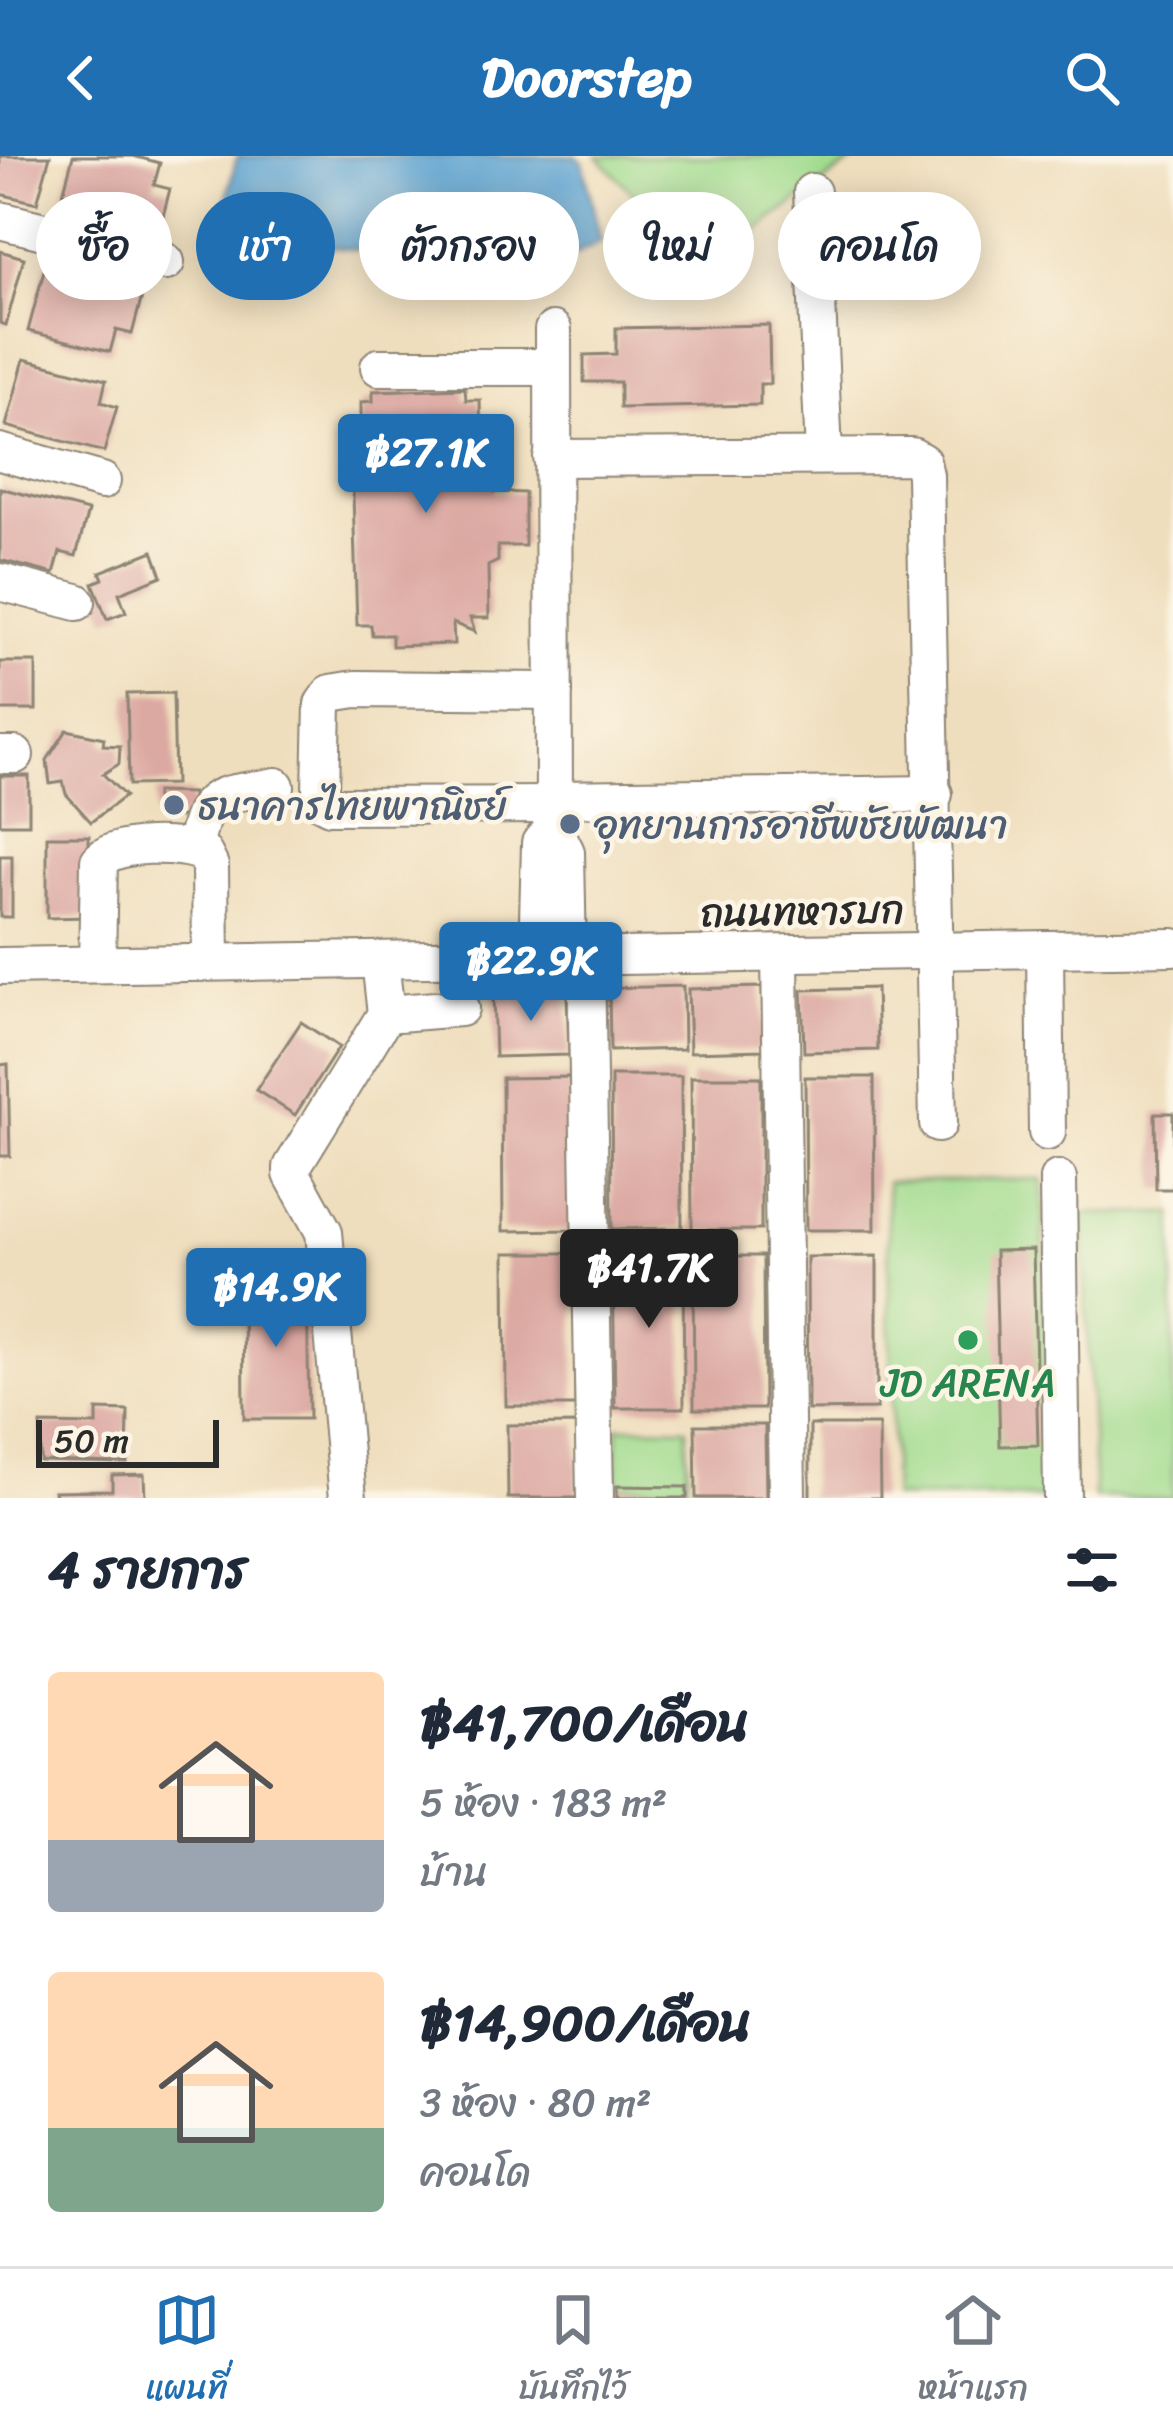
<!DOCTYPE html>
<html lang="th">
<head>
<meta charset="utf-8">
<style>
  :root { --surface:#fff; --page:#f6f6f7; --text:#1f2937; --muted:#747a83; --line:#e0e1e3; --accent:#1f6fb2 }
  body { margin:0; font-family:Sriracha,"Playpen Sans Thai",sans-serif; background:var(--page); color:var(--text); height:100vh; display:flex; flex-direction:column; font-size:45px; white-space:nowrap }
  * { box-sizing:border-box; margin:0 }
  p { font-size:39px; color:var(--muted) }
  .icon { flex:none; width:66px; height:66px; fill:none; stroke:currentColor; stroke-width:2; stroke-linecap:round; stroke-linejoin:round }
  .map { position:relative; height:1342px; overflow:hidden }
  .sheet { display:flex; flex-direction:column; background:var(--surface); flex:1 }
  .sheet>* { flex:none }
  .hud { position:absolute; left:36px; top:36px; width:1101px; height:108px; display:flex; gap:24px }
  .scale { position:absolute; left:36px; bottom:30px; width:183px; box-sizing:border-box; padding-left:12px; border:6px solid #2b2b2b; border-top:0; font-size:33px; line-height:42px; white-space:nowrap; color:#2b2b2b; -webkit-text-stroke:9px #fcf5e5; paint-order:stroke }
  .price { position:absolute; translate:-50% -102px; padding:0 27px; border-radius:12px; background:var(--accent); color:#fff; font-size:39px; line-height:78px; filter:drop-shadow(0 3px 6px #0008) }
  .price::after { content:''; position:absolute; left:50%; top:72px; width:36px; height:27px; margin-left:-18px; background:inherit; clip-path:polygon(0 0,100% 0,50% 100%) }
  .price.current { background:#222; color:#fff }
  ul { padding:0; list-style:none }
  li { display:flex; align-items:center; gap:36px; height:300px; padding:0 48px }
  li span { display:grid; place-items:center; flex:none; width:336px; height:240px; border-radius:12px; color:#555 }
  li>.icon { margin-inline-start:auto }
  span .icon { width:144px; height:144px; fill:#fffc; stroke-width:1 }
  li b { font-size:51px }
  h2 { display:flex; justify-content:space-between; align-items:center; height:144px; padding:0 48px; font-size:51px }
  .pill { padding:0 42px; border-radius:54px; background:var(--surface); box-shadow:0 6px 30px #0003; font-size:42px; line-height:108px }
  .pill.current { background:var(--accent); color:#fff }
  header { display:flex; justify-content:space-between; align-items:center; height:156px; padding:0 48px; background:var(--accent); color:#fff; font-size:54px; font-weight:800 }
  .tabs { display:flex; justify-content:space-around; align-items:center; height:168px; border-top:3px solid var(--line); background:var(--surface); font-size:33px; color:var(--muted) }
  .tabs a { display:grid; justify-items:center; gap:6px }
  .tabs .current { color:var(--accent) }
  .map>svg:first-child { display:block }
  .green { fill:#a0db8e; stroke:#66835c; stroke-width:3 }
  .water { fill:#5aa1d0; stroke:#42667e; stroke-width:3 }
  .building { fill:#dba8a2 }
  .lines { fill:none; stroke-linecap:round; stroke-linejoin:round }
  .minor-casing { stroke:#8d8474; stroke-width:40 }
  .minor { stroke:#fff; stroke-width:36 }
  .service-dot { fill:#5c6f8a; stroke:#fcf5e5; stroke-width:4.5 }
  .leisure-dot { fill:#2e9e5b; stroke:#fcf5e5; stroke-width:4.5 }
  .labels { text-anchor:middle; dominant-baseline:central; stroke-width:9; stroke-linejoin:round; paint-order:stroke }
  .service-label { font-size:39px; fill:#4e5e75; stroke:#fcf5e5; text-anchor:start }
  .street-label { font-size:39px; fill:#2b2b2b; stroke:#fcf5e5 }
  .leisure-label { font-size:39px; fill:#27864d; stroke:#fcf5e5 }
</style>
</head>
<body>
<header><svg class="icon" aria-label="back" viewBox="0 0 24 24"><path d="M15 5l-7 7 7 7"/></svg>Doorstep<svg class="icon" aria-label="search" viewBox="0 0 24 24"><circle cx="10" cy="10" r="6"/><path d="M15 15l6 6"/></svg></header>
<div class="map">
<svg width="1173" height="1342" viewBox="0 0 1173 1342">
  <rect width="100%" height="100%" fill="#fcf5e5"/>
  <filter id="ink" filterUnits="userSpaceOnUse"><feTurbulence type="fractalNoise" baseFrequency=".00833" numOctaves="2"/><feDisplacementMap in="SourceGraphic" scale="24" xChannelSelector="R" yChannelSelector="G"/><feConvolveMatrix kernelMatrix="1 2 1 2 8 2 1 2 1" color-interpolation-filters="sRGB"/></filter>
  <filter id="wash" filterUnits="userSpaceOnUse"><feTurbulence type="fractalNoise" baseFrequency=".004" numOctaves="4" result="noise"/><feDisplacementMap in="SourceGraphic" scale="48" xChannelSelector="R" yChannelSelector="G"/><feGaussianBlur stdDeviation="2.7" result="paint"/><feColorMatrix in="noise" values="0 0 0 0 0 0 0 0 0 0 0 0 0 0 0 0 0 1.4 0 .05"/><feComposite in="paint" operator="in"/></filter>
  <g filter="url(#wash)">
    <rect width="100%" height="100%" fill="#efdebd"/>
    <g class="green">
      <polygon points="597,0 860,0 705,111"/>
      <polygon points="1042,1023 1049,1342 893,1342 887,1026"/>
      <polygon points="1173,1057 1173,1342 1095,1342 1082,1058"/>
      <polygon points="618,1271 687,1272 687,1331 617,1330"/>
    </g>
    <polygon class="water" points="237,0 576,0 583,6 601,86 529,122 491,108 218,79"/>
    <g id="blocks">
      <g class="building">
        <polygon points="0,0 50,0 37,47 0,38"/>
        <polygon points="73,0 133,0 160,7 154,29 170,33 158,79 59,53"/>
        <polygon points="0,95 24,102 6,169 0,167"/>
        <polygon points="46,107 144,133 132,178 116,174 110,196 28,175"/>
        <polygon points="769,169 770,228 760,228 760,249 620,252 620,226 584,226 584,199 616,198 616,172"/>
        <polygon points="24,203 106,224 101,246 117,251 104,296 6,270"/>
        <polygon points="465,232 466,244 480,244 482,322 495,318 495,336 525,337 525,390 498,390 498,405 488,410 489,462 470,462 475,476 453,467 454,488 392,490 392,479 372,479 371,469 357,469 351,274 361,273 361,246 373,245 373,235"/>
        <polygon points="0,332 88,355 76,400 60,396 54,418 0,404"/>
        <polygon points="153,395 162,420 119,437 126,456 107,463 93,427 103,423 100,416"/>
        <rect x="0" y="506" width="36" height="48"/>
        <polygon points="173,537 175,628 129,629 127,538"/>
        <polygon points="67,574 104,582 103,589 120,590 119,608 103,618 125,640 91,666 66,638 63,626 50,628 47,604"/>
        <rect x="0" y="620" width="29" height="48"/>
        <polygon points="156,636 192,637 192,661 155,661"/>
        <polygon points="47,680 89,680 90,761 47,762"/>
        <rect x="0" y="700" width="12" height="61"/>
        <polygon points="683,830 684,893 610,895 609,832"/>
        <polygon points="762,831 764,894 690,896 688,833"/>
        <polygon points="876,832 878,894 804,896 802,834"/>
        <polygon points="567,836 569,899 495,901 493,838"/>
        <polygon points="301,866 339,891 295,959 256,934"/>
        <polygon points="8,908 10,1000 0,1000 0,909"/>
        <polygon points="611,920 681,920 682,1072 612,1073"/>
        <polygon points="571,921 573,1074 503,1075 502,922"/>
        <polygon points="691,921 761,921 761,1074 692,1074"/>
        <polygon points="805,921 874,921 875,1074 806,1074"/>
        <polygon points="1155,957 1173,957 1173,1033 1156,1033"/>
        <polygon points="1033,1094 1038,1289 1000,1290 995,1095"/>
        <polygon points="505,1097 575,1097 575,1250 506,1250"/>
        <polygon points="613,1099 683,1099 684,1252 615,1252"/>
        <polygon points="693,1100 763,1100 764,1253 694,1253"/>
        <polygon points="877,1100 877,1253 808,1254 807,1101"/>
        <polygon points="307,1125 309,1263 244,1263 243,1126"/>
        <polygon points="97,1254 128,1255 127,1307 40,1305 41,1268 97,1269"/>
        <polygon points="577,1268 578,1342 508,1342 507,1269"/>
        <polygon points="695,1269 765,1269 766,1342 696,1342"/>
        <polygon points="810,1269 879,1269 880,1342 810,1342"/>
        <polygon points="144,1318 145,1342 55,1342 54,1335 112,1334 112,1319"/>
        <polygon points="617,1330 687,1331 687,1342 617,1342"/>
      </g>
    </g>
  </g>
  <g filter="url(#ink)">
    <use href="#blocks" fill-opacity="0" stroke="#8d8474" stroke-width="3"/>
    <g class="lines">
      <g class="minor-casing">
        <g id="minor">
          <polyline points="812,36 824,298"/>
          <polyline points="0,64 166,106"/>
          <polyline points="553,174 554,672 566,696 568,801"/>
          <polyline points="379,211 551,211"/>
          <polyline points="0,296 102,325"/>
          <polyline points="552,302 912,300 922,306 925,319 938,968"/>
          <polyline points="0,426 77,446"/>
          <polyline points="0,599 15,599"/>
          <polyline points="554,643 934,638"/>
          <polyline points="554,649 330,650 322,646 321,635 323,548 331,537 356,533 554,535"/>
          <path d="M195,693C203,631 222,641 276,630"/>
          <polyline points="1045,793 1047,976"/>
          <polyline points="780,798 787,1342"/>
          <polyline points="586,801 595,1342"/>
          <polyline points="537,802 540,687 554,672"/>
          <path d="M97,808L99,705C113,686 184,686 204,698L210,710L211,806"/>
          <polyline points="0,810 1173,791"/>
          <polyline points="386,858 460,852"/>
          <polyline points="1058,1023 1062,1342"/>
          <polyline points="348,1342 324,1076 292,1018 292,1011 386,858 380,805"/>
        </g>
      </g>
      <use href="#minor" class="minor"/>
    </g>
  </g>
  <g class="service-dot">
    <circle cx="174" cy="649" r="12"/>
    <circle cx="570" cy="668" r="12"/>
  </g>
  <circle class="leisure-dot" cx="968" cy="1184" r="12"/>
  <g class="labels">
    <g class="service-label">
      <text x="198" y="649">ธนาคารไทยพาณิชย์</text>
      <text x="594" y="668">อุทยานการอาชีพชัยพัฒนา</text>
    </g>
    <g class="street-label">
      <text transform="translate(802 755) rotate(-1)">ถนนทหารบก</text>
    </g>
    <g class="leisure-label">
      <text x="968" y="1226">JD ARENA</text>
    </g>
  </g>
</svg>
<div class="scale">50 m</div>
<b class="price" style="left:426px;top:360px">฿27.1K</b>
<b class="price" style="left:531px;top:868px">฿22.9K</b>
<b class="price current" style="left:649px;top:1175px">฿41.7K</b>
<b class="price" style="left:276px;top:1194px">฿14.9K</b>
<div class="hud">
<a class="pill">ซื้อ</a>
<a class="pill current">เช่า</a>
<a class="pill">ตัวกรอง</a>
<a class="pill">ใหม่</a>
<a class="pill">คอนโด</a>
</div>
</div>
<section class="sheet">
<h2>4 รายการ<svg class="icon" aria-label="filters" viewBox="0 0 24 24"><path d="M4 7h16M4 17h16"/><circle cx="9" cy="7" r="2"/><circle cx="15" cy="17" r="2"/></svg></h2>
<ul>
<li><span style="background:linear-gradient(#ffd9b3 70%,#9aa5b1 0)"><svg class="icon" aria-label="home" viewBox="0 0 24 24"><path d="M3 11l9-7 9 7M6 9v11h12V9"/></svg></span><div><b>฿41,700/เดือน</b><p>5 ห้อง · 183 m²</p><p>บ้าน</p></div></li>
<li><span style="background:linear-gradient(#ffd9b3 65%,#7fa58c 0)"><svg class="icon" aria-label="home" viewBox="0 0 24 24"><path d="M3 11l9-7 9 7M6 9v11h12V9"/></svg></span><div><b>฿14,900/เดือน</b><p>3 ห้อง · 80 m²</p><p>คอนโด</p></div></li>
</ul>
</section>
<nav class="tabs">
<a class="current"><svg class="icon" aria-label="map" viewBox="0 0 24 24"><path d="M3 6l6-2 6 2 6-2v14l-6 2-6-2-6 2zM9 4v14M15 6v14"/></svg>แผนที่</a>
<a><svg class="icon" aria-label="saved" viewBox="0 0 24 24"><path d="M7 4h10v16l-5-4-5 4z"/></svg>บันทึกไว้</a>
<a><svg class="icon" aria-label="home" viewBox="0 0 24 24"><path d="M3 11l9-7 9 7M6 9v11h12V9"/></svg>หน้าแรก</a>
</nav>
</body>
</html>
